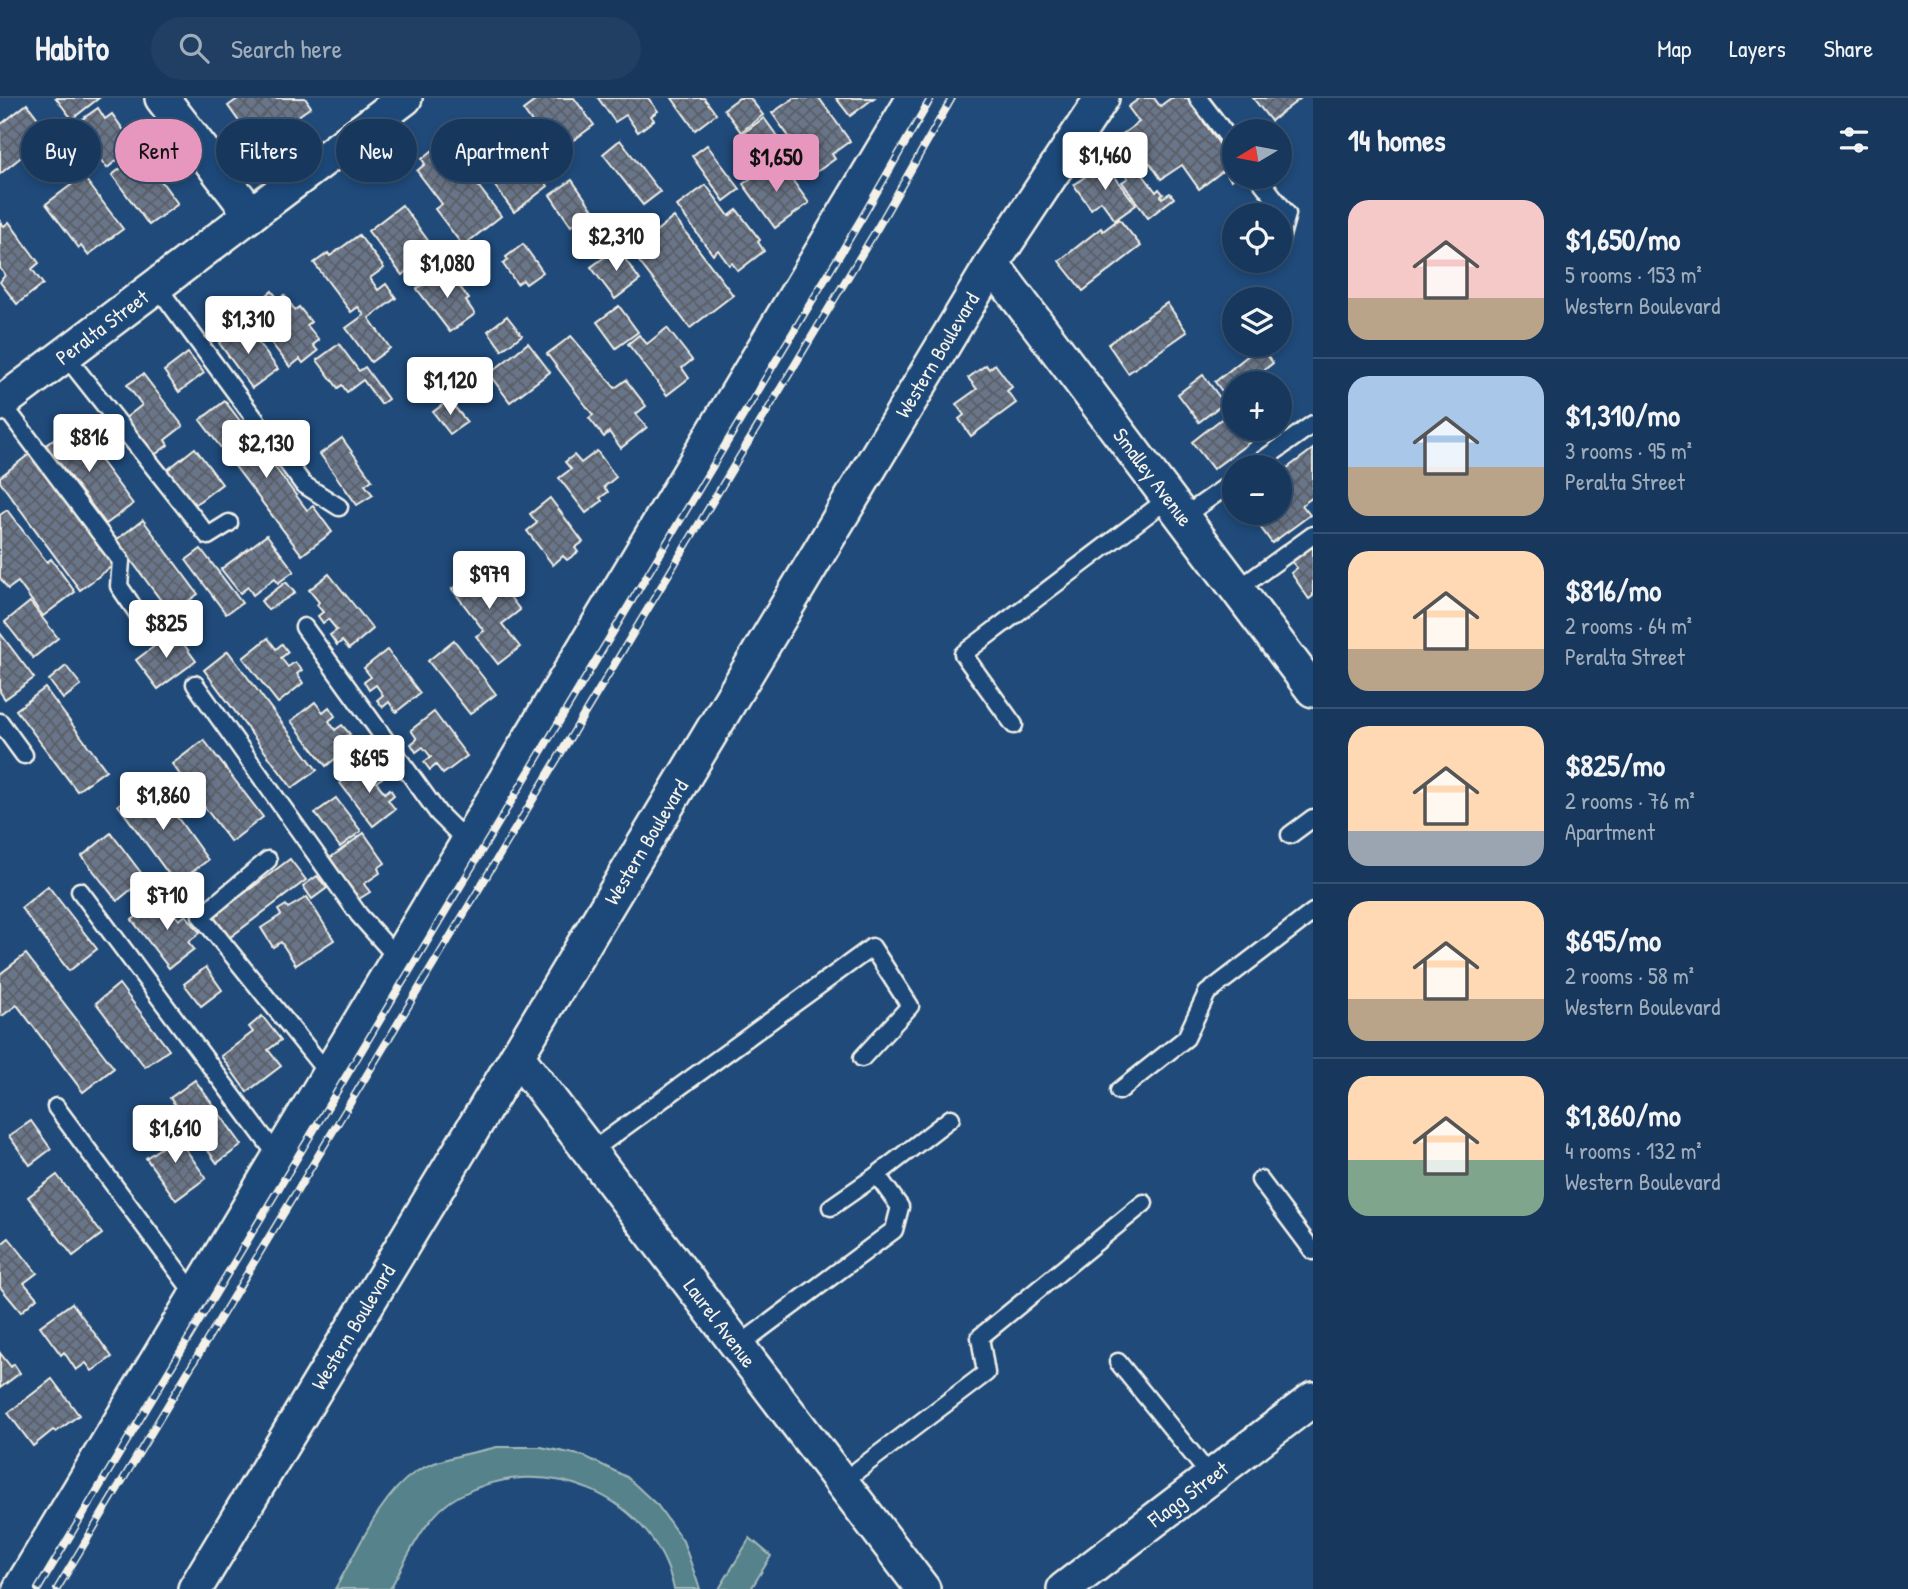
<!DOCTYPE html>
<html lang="en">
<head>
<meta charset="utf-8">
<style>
  :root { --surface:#17385c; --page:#203f62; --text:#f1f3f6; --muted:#9eacbb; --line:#365272; --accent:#e797bd }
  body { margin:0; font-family:"Patrick Hand",sans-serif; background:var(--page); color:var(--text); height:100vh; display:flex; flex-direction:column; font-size:26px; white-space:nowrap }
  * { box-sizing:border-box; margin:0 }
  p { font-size:23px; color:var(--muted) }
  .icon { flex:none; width:38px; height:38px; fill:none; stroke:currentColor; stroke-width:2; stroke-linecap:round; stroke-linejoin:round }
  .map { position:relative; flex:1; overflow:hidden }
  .sheet { display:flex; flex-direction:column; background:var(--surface); width:595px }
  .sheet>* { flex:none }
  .top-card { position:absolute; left:21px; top:21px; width:665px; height:63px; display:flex; gap:14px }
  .needle { width:46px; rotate:260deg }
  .buttons { position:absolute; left:1222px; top:21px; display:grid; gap:14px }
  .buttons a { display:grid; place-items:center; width:70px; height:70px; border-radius:50%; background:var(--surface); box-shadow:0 4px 10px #0003,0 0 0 2px var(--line); font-size:35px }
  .price { position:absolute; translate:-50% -60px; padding:0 16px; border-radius:7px; background:#fff; color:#222; font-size:23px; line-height:46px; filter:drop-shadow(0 2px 4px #0008) }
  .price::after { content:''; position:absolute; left:50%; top:42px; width:21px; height:16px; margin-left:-10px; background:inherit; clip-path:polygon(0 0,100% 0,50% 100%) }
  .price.current { background:var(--accent); color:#111 }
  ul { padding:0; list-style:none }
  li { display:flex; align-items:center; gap:21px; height:175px; padding:0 35px }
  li+li { border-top:2px solid var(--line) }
  li span { display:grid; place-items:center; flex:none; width:196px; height:140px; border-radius:21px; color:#555 }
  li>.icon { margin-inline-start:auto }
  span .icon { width:84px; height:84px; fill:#fffc; stroke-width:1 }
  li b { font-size:30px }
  h2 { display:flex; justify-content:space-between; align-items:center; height:84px; padding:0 35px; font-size:30px }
  .chip { padding:0 24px; border-radius:32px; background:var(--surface); box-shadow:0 4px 10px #0003,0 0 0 2px var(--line); font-size:24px; line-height:63px }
  .chip.current { background:var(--accent); color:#111 }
  header { display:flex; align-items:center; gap:42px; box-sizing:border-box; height:98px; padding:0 35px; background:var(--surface); border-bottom:2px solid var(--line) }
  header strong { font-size:33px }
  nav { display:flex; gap:38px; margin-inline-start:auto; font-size:24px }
  .search { width:490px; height:63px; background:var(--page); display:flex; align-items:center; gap:18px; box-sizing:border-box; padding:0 24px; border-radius:38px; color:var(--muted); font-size:26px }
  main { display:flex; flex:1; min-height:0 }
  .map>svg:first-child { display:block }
  .park { fill:#56828b; stroke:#a5baba; stroke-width:2 }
  .building { fill:url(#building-cross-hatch); stroke:#f4f1e8; stroke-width:2 }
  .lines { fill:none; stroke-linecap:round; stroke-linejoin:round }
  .service-casing { stroke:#f4f1e8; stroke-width:21 }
  .minor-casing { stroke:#f4f1e8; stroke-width:38 }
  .service { stroke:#1f4a7a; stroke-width:16 }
  .minor { stroke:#1f4a7a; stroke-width:33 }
  .rail-casing { stroke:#f4f1e8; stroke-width:8 }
  .rail { stroke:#1f4a7a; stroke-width:5; stroke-dasharray:16; stroke-linecap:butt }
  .labels { text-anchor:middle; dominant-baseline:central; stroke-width:5; stroke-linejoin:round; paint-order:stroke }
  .street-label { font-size:21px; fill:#f4f1e8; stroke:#1f4a7a }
</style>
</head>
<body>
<header>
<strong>Habito</strong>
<div class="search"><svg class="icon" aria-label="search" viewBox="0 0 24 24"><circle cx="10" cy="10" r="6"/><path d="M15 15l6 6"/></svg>Search here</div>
<nav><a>Map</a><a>Layers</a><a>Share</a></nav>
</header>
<main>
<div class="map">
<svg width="1313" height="1491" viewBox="0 0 1313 1491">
  <defs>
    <pattern id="building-cross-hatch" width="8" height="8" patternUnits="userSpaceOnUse" patternTransform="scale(1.75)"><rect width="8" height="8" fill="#697588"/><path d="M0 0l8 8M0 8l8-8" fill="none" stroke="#595e67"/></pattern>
  </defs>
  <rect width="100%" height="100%" fill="#1f4a7a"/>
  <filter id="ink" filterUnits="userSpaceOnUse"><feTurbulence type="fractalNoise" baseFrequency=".0143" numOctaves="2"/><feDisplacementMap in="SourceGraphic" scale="14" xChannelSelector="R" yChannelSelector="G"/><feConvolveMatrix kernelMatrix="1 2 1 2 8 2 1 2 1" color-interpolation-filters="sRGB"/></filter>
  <g filter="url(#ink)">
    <g class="park">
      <path d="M497,1349H541L584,1358L627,1379L658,1408L683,1443L700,1491H674C653,1396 542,1352 459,1398C425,1416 408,1459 390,1491H335C357,1454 379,1399 414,1375C437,1360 470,1356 497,1349Z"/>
      <polygon points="750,1440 771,1458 751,1491 719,1491"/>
    </g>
    <g class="building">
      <polygon points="56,0 99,0 72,21"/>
      <polygon points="239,0 305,0 311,9 263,43 259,38 253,43 228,8"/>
      <polygon points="539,0 574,0 594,27 555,56 523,12"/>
      <polygon points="598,0 648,0 658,13 651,18 654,22 638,34 626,17 615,24"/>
      <polygon points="672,0 704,0 716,16 695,32"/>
      <polygon points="739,0 750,0 763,17 741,34 724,11"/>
      <polygon points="794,0 819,0 850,43 832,56 835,61 815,75 772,15"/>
      <polygon points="836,0 874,0 850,18"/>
      <polygon points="1140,0 1154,0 1160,8 1171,0 1187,0 1234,67 1235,79 1231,82 1224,72 1199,91 1182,67 1161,81 1150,65 1140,73 1156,94 1159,91 1163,96 1161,98 1162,100 1170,95 1174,100 1148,120 1122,84 1128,80 1105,49 1139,24 1128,9"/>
      <polygon points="1253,0 1301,0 1271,23"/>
      <polygon points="27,6 50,36 0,76 0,27"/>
      <polygon points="98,10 105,21 112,16 135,48 107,70 74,27"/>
      <polygon points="764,20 780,42 759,57 743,35"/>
      <polygon points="502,26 548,88 514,114 479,66 482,63 472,50"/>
      <polygon points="620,42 660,94 643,107 603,56"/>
      <polygon points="707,47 740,91 724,103 692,58"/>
      <polygon points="438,48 442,53 448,48 501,118 463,148 435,111 442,106 417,73 425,66 422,61"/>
      <polygon points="777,61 809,105 775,130 743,86"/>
      <polygon points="132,62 139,71 148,65 178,106 149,127 112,77"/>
      <polygon points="1104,64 1136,107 1115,122 1101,103 1091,111 1074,87"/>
      <polygon points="83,78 123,131 88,157 81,148 79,150 46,106"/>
      <polygon points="572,82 593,112 571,128 550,97"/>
      <polygon points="706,87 729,118 737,112 760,142 758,144 764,153 738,173 732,165 729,167 718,152 713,157 677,108"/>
      <polygon points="402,107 435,152 402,177 368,133"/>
      <polygon points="674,119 733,197 690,230 631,153"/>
      <polygon points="1119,121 1141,148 1083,193 1059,163 1101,130 1103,133"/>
      <polygon points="0,123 4,128 9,124 39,165 32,171 43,186 17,206 0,184 5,177 0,170"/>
      <polygon points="602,125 609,133 588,150 581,141"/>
      <polygon points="359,137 384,170 370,180 378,192 386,186 396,200 369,220 390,250 371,264 346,230 364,217 358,209 351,214 314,165 328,155 330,158"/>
      <polygon points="523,146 543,174 526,186 523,182 517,186 503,166 508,162 506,159"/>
      <polygon points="617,150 640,182 615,201 591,169"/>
      <polygon points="445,169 469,201 466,203 475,216 450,234 417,191"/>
      <polygon points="272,193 279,202 284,197 295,212 299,209 311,224 307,227 319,242 313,247 318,253 303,265 300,261 290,269 252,220 260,214 255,207"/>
      <polygon points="1167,205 1187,234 1128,275 1108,246"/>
      <polygon points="619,208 638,234 616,250 597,224"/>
      <polygon points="507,218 522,237 502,252 488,233"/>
      <polygon points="244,226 278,271 252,290 219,245"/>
      <polygon points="667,230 692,262 682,270 689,280 667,297 628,246 639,237 647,246"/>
      <polygon points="571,238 615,290 626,282 646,308 636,316 647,329 621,350 609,334 604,339 589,320 593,317 547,256"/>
      <polygon points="528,245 550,274 510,304 489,276"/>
      <polygon points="339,246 359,273 365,269 388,301 381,306 363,282 347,294 342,287 338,290 317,262"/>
      <polygon points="1260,248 1273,265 1254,280 1258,285 1234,285 1234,309 1215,284"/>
      <polygon points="188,255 204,275 179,294 164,273"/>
      <polygon points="995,266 1012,289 1007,293 1016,305 971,338 959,321 964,317 956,306 977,291 968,280 986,267 989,271"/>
      <polygon points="143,276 183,328 165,342 168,347 152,359 123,322 142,307 127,287"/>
      <polygon points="1203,277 1224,305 1199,324 1178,296"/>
      <polygon points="449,302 467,324 450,336 433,314"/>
      <polygon points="225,303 307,412 313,408 332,434 302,457 200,322"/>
      <polygon points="1234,311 1234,331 1268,331 1213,371 1192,344"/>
      <polygon points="73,326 133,406 106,426 46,347"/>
      <polygon points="342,340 372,382 365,387 373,397 357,407 320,356"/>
      <polygon points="195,350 222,386 193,408 166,373"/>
      <polygon points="1313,351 1313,399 1302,407 1310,417 1272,445 1250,415 1279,415 1279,376"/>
      <polygon points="597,353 616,379 604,389 608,394 600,400 602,403 586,415 559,380 571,371 565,364 574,357 581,365"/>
      <polygon points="32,354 115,466 80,492 0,384 0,379"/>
      <polygon points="550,400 583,444 575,450 578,454 567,462 563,458 553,467 527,433 537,425 530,416"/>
      <polygon points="7,412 47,464 51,461 75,494 43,518 18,484 8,491 0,480 0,417"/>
      <polygon points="143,422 198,496 171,516 116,442"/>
      <polygon points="267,437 294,473 278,485 275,480 253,497 248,489 240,495 221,471"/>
      <polygon points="1313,448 1313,498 1309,501 1291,475 1297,470 1292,464"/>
      <polygon points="201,451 242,505 226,516 186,462"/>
      <polygon points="485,466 520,512 502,526 520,549 498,566 476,538 484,533 452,491"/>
      <polygon points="329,476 373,531 349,551 342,543 337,547 330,537 337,532 328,521 323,525 318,518 323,514 317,507 319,504 309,492"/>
      <polygon points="286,484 295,495 268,512 261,503"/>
      <polygon points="30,504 58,540 33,560 5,524"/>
      <polygon points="174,533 196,563 158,591 136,562"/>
      <polygon points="0,535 34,580 5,601 0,594"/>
      <polygon points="268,540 276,551 282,546 288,554 281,560 288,569 295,564 302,572 297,576 303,585 278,605 243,560"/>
      <polygon points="454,542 496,596 470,616 428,563"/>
      <polygon points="387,552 420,595 396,614 389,604 383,609 377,602 383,597 376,587 369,592 364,584 371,579 364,570"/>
      <polygon points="228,553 317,672 292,690 204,572"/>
      <polygon points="66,568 81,587 63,601 49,582"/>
      <polygon points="45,590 106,672 77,693 16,612"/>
      <polygon points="315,604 323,614 329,609 335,618 329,623 335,632 342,627 350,636 344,640 351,648 326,668 291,623"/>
      <polygon points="434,614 467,658 443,676 436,667 430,672 424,664 431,659 423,649 416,654 411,646 417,641 411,632"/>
      <polygon points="204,642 263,719 231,744 172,666"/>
      <polygon points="364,667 371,676 376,672 382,680 376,684 385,695 390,691 394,697 388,702 395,711 373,728 340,685"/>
      <polygon points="151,683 208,762 176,786 118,707"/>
      <polygon points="336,700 361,733 340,749 315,715"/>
      <polygon points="111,735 145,780 117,803 82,758"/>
      <polygon points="364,735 385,765 378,770 380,775 364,786 370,794 359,801 330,760"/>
      <polygon points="290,761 306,782 229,840 213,819"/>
      <polygon points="317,778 327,790 312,801 303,788"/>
      <polygon points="48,788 97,851 69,873 21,810"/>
      <polygon points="161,799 179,822 186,817 200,835 188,844 194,851 169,870 132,822"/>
      <polygon points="307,799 334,842 296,867 281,844 273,849 261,830 281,817 278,812 286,807 288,810"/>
      <polygon points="26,856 114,970 83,994 17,907 2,918 0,916 0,876"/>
      <polygon points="206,869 222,892 201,908 184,886"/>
      <polygon points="119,886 169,952 145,969 96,905"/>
      <polygon points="262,918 281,942 268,952 281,968 247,994 221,958 253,934 249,929"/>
      <polygon points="195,982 242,1047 217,1065 170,1000"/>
      <polygon points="31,1023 51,1051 30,1067 9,1038"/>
      <polygon points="170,1029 206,1080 176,1102 146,1060 162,1049 155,1040"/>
      <polygon points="57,1077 102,1136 73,1158 28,1099"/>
      <polygon points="9,1140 37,1175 24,1185 37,1200 21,1214 0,1189 0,1147"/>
      <polygon points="72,1205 112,1259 92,1273 86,1265 76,1272 64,1254 61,1257 40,1228"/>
      <polygon points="0,1255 11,1269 14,1266 20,1275 0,1290"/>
      <polygon points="52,1281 79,1317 56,1334 53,1332 33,1348 8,1315"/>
    </g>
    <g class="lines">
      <g class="service-casing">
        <g id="service">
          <polyline points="1198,0 1234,47"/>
          <polyline points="1258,79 1287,116 1279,145"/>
          <polyline points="157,188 303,386 339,409"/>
          <polyline points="65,257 208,438 229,425"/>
          <polyline points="2,305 121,463 119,488 147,529"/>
          <polyline points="1253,369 1313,326"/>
          <polyline points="1183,419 1234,383"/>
          <polyline points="1237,492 1313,437"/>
          <polyline points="304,529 438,715 468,745"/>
          <polyline points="195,586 359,817 398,861"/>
          <polyline points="0,624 24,657"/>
          <polyline points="1014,627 963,556 1169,400"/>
          <polyline points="1290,737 1313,720"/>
          <polyline points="268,762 201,818 329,977"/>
          <polyline points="80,793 279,1060"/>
          <polyline points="1119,993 1186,940 1207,895 1313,814"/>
          <polyline points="56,1009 196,1198"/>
          <polyline points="590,1054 872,849 910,908 862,960"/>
          <polyline points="877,1077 951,1020"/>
          <polyline points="1260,1082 1313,1153"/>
          <polyline points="738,1248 894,1132 900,1109 877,1077 831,1109"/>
          <polyline points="1118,1264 1211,1379"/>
          <polyline points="842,1384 986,1275 980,1239 1144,1105"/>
        </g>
      </g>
      <g class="minor-casing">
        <g id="minor">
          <polyline points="162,0 251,116"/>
          <polyline points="992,166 1313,592"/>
          <polyline points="0,306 405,0"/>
          <polyline points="517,958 923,1491"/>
          <polyline points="20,1491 914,0"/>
          <polyline points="195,1491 517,958 992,166 1102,0"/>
          <polyline points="1064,1491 1313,1301"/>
        </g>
      </g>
      <use href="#service" class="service"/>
      <use href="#minor" class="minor"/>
      <g class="rail-casing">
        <g id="rail">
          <polyline points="38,1491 863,118 931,0"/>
          <polyline points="57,1491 878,129 952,0"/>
        </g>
      </g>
      <use href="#rail" class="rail"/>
    </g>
  </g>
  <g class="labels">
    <g class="street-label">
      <text transform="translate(102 229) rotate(-37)">Peralta Street</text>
      <text transform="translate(937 257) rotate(-59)">Western Boulevard</text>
      <text transform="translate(1153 379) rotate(53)">Smalley Avenue</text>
      <text transform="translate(646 744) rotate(-59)">Western Boulevard</text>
      <text transform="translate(720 1225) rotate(53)">Laurel Avenue</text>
      <text transform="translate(353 1229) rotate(-59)">Western Boulevard</text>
      <text transform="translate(1188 1396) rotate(-37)">Flagg Street</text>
    </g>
  </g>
</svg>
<div class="buttons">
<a><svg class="needle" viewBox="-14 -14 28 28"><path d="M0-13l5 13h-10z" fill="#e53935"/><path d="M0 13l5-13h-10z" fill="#9eacbb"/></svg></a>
<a><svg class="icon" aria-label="locate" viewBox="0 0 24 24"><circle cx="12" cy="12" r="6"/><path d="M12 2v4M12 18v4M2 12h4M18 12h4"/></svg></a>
<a><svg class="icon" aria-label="layers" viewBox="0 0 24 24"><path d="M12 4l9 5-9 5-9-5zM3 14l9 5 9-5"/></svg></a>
<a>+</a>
<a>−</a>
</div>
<b class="price" style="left:1105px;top:94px">$1,460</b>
<b class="price current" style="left:776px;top:96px">$1,650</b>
<b class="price" style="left:616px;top:175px">$2,310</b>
<b class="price" style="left:447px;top:202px">$1,080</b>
<b class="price" style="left:248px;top:258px">$1,310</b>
<b class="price" style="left:450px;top:319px">$1,120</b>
<b class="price" style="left:89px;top:376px">$816</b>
<b class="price" style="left:266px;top:382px">$2,130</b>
<b class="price" style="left:489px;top:513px">$979</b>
<b class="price" style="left:166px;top:562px">$825</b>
<b class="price" style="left:369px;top:697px">$695</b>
<b class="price" style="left:163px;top:734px">$1,860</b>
<b class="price" style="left:167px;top:834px">$710</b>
<b class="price" style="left:175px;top:1067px">$1,610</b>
<div class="top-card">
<a class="chip">Buy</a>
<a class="chip current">Rent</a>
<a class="chip">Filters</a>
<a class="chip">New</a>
<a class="chip">Apartment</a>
</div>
</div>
<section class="sheet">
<h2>14 homes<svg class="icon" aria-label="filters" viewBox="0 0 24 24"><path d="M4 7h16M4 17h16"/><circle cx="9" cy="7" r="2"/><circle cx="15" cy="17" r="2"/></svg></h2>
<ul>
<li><span style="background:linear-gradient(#f6c9c9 70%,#b9a48a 0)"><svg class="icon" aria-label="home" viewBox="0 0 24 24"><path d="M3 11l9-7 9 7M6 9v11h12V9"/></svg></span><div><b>$1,650/mo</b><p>5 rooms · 153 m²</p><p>Western Boulevard</p></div></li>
<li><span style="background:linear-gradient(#a9c7e8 65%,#b9a48a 0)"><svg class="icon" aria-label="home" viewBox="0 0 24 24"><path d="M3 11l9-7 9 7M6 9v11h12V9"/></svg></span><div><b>$1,310/mo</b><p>3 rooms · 95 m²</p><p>Peralta Street</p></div></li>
<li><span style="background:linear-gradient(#ffd9b3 70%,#b9a48a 0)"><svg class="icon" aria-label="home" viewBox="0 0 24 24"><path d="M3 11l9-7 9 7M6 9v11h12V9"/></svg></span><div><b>$816/mo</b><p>2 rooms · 64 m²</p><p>Peralta Street</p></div></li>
<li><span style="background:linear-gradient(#ffd9b3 75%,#9aa5b1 0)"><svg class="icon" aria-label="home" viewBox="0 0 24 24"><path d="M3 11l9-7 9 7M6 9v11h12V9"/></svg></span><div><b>$825/mo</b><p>2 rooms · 76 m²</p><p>Apartment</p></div></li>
<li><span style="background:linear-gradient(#ffd9b3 70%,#b9a48a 0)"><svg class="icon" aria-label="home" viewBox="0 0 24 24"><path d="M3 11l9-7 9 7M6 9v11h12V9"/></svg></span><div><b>$695/mo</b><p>2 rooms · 58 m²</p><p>Western Boulevard</p></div></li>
<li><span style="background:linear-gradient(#ffd9b3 60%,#7fa58c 0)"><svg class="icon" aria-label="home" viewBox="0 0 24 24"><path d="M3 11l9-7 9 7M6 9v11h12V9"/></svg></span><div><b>$1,860/mo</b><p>4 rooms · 132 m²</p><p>Western Boulevard</p></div></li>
</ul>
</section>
</main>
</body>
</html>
